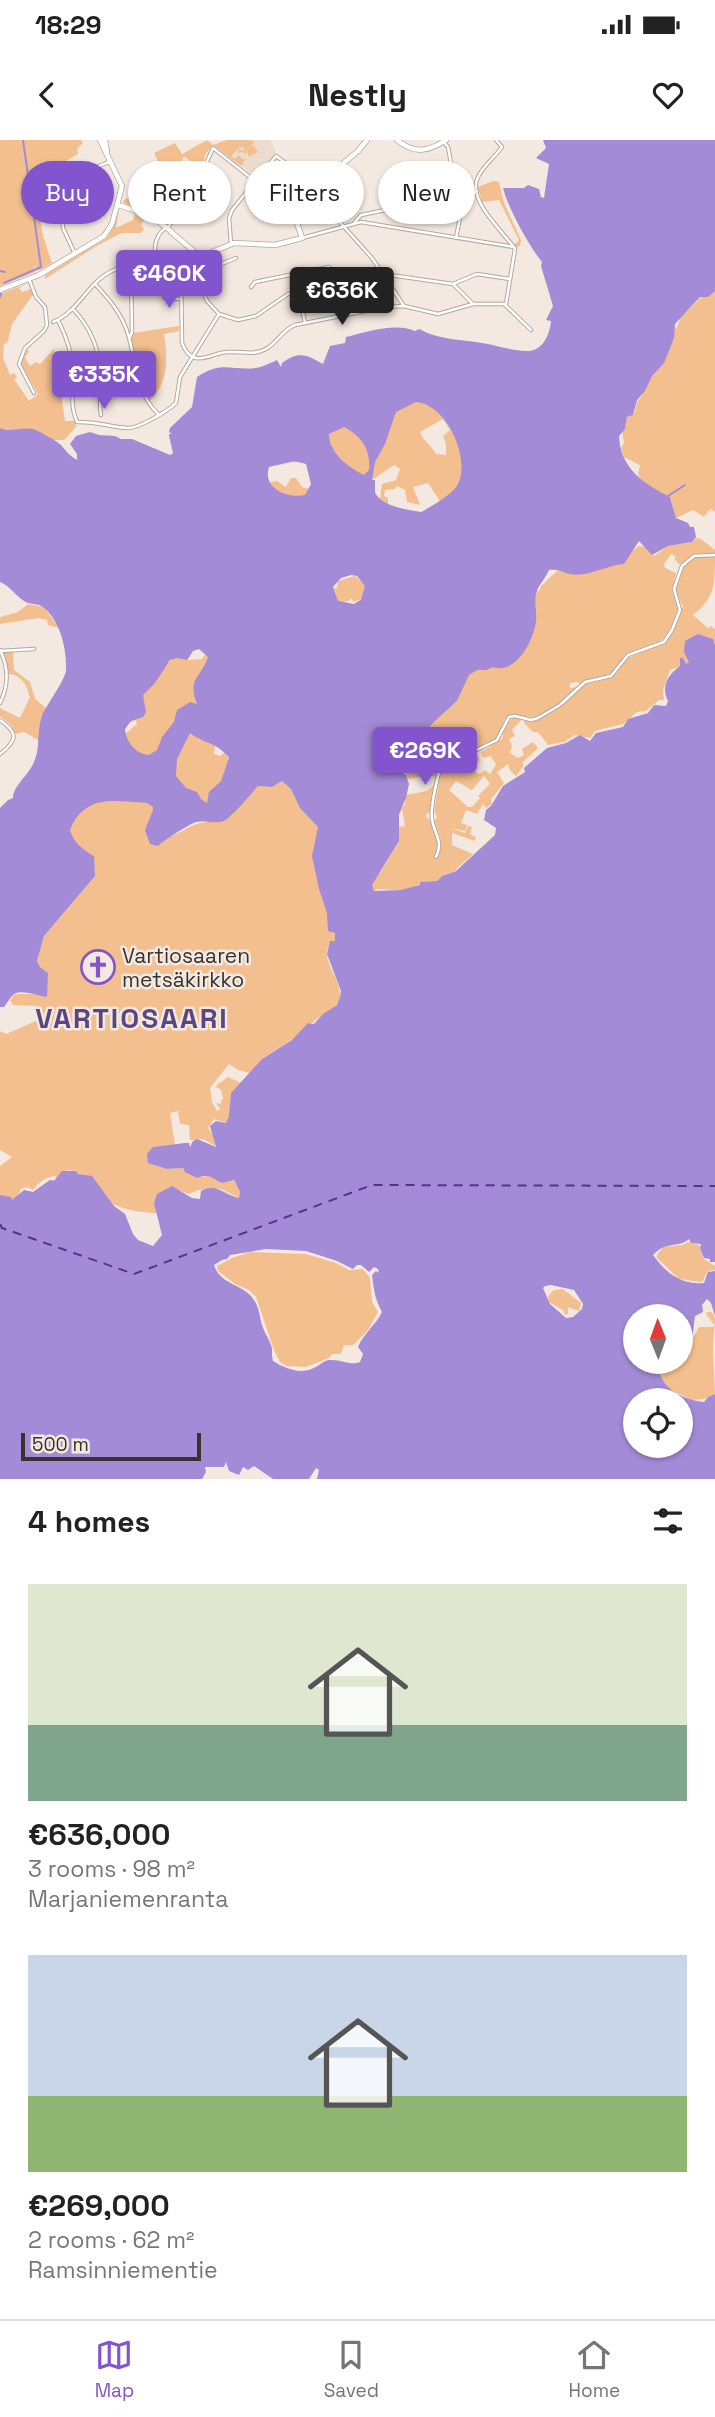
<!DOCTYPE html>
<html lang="en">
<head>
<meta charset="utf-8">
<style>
  :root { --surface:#fff; --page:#f6f6f6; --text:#222; --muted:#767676; --line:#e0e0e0; --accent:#8254cd }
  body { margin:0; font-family:"Space Grotesk",sans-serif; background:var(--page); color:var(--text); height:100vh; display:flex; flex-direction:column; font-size:26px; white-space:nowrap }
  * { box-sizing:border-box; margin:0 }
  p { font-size:23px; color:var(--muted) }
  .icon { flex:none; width:38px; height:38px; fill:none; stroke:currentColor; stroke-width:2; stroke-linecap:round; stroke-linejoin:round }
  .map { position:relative; height:1339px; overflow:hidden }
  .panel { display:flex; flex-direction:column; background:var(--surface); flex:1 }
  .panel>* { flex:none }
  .guide { position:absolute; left:21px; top:21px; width:674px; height:63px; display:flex; gap:14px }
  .needle { width:46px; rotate:359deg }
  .controls { position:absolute; left:623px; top:1164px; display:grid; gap:14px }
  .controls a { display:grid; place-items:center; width:70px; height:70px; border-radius:50%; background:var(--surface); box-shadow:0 2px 5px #0004; font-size:35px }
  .scale { position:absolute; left:21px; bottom:18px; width:180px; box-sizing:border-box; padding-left:7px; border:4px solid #373330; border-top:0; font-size:19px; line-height:24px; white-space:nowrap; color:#373330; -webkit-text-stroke:5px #f4e9e0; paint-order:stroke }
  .price { position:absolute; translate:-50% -60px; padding:0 16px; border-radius:7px; background:var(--accent); color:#fff; font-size:23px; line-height:46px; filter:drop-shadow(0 2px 4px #0008) }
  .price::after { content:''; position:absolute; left:50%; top:42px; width:21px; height:16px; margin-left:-10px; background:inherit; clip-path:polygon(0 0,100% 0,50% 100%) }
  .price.active { background:#222; color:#fff }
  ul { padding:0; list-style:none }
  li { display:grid; align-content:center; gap:14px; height:371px; padding:0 28px }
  li span { display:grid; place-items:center; height:217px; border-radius:0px; color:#555 }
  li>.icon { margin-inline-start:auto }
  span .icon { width:126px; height:126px; fill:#fffc; stroke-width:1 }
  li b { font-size:30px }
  h2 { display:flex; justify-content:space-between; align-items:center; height:84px; padding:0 28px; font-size:30px }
  .pill { padding:0 24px; border-radius:32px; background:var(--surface); box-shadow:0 2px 5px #0004; font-size:24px; line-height:63px }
  .pill.active { background:var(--accent); color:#fff }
  .status { display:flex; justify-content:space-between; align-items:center; height:49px; padding:0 35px; background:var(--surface); direction:ltr }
  .status svg { height:19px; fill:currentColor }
  header { display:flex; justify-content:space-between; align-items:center; height:91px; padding:0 28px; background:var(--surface); font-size:32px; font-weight:800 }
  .dock { display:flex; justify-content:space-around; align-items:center; height:98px; border-top:2px solid var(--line); background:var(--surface); font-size:19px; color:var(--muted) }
  .dock a { display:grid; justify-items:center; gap:4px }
  .dock .active { color:var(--accent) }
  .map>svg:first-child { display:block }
  .built { fill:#ecdcce }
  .green { fill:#f3bf8e; fill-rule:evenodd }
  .water { fill:#a38bd7; fill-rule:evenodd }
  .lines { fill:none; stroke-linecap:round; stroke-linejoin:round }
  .stream { stroke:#a38bd7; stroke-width:2 }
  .ferry { stroke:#56338c; stroke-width:2; stroke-dasharray:9 7; stroke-linecap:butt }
  .street-casing { stroke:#b1a89f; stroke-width:4.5 }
  .secondary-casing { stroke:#b1a89f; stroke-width:6 }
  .street { stroke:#fff; stroke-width:2.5 }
  .secondary { stroke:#fff; stroke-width:4.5 }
  .labels { text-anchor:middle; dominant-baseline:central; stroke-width:5; stroke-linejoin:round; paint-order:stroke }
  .poi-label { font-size:21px; fill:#373330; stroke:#f4e9e0; text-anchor:start }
  .district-label { font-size:28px; font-weight:bold; letter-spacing:2px; fill:#5b4683; stroke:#f4e9e0 }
</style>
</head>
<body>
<div class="status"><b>18:29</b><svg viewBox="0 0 49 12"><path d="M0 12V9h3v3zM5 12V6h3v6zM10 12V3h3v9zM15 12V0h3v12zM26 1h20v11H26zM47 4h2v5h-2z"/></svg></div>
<header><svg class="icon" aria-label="back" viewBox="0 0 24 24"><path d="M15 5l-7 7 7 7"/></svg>Nestly<svg class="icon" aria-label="heart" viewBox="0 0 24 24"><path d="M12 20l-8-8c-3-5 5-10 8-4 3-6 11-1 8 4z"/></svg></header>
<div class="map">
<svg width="715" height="1339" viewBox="0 0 715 1339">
  <rect width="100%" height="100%" fill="#f4e9e0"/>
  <polygon class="built" points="243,0 270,0 276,12 256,37 225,14"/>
  <g class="green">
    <path d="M0,0H81L83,3L77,9L78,14L59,25L53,33L66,45L63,50L46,46C34,73 43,98 52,123L38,131L34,125L35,132L0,146Z"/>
    <polygon points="207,0 213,5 227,0 250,0 250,2 252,0 254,3 247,9 253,5 258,12 248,17 248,10 246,14 243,12 238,13 239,9 243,11 245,8 240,7 231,16 235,19 238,15 244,20 247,18 241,26 213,5 206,13 201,29 184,16 177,32 150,72 123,63 124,60 165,36 154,13 175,3 182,14"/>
    <polygon points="493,41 499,42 504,63 521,100 520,106 516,107 514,105 519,100 499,60 482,62 478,47"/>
    <polygon points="119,70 116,88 133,80 135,74 146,77 141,85 144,89 141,93 121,93 95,107 45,139 45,135 107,98 113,88"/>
    <polygon points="29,143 19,148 22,152 31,149 34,156 32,156 12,184 7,204 4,203 3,218 10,235 14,233 17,237 14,239 29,261 38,254 20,222 26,209 29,211 25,217 30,226 36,222 40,224 54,209 56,217 69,216 70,218 56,221 65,281 75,281 76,287 64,300 51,300 38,291 0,292 0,154"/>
    <path d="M715,144V372L710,369L704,377L693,370L676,378L671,359L649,347L642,342L638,334L640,325L624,317L621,308L624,303L622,290L625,289L627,277L633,275C637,268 635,262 641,257L674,185L676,189L681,177Z"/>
    <path d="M179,186V191L164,194C168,221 169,241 149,262L143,253L130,198L133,193Z"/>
    <path d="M442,258L468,322L455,351L441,363L428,343L413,347L420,365L407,362L405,350L397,346L394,349L385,350L384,356L388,358V364L380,359L382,344L396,340L400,329L394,325L372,340L311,344L306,323L287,322L294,299L389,266ZM443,279L450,290L443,296L446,303V315L436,314C431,305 423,301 420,292Z"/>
    <polygon points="268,338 269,342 277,341 286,347 291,338 296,338 302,347 315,351 247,379 238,376 234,371 236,367 241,366 250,370 247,374 249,376 256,371 252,367"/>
    <path d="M696,398L701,399L715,410V413L693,414L680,425L675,420V416L671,414L664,424L665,428L676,433L672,451L678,469C666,505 658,505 624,515C616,542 597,532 580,545L578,542L570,543V548L578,547L556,567L536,577L509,576L504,580L498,598L441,626L437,638L430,635L408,639L405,634L425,628L415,612L399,618L398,609L408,607L419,599L433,583L457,561L467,538L466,536L536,451H539L541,446L558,430H549L636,403L631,412L639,406L646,407L654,416L668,406L692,402Z"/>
    <path d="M715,416C715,444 715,458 693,475L708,488L711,486L715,489V502L690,523L670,530L663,550L664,560H659L646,571L637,572L623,584L595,591L590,598L575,595L564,602L548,605L538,592H533L524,583L525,581L538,580L558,569L583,545L612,538L628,518L667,501L683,467L675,450L676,442L682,428L693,417Z"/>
    <polygon points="355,436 362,442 361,437 378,465 354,464 361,459 353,462 352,458 348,461 343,461 350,464 319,465 332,448 336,454 334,448 337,448 338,441"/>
    <polygon points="28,464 44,467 59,488 48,485 47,480 39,478 0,484 0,477 18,472"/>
    <path d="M211,507L216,600L214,614L220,616L225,612L229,620L215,661L201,666L166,698C190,690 191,680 220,682L258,646L272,647L282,641L291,649L301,668L316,683L321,684L315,731L343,784L335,801L330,802C329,805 327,809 327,812C326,829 348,848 337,864C331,872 319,876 312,883H308C301,898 276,908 262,919C258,923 254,928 250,933L238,930L229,924L210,948L212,962L217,971L220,969L216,963L220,964L223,958L221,950L216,947L217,945L228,937L241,943L231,953L230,975L226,983L214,979L208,988L214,996L216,1006L203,999L190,1000L189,985L180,984L178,971L170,973L175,1005L153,1007L157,1025L167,1029L182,1028L194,1037L210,1036L216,1040L234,1041L240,1052L239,1058L221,1049L198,1050L189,1054L177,1050L154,1063L159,1074C151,1072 144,1073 136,1071C112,1067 89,1053 76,1031L67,1030L60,1050L51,1040H55L56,1036C44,1037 40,1042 33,1050L27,1047L21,1049L17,1058L12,1060L0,1055V1026L12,1017L0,1010V891L6,894L38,880L33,869L37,866L13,865L10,860L14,854H37L48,833L40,827L37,821L44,796L95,736L66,688L130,611L125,594L137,584L136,580L129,583L135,559L173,518L192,513L187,520L202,519L206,513L202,510Z"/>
    <path d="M5,512H13L14,530L30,542L35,559L46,568L41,580L40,601L24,592L15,594L12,586L0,576V568L20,578L30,557C27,546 22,535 9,534L3,515Z"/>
    <path d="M515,577L522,579L512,590L515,596L509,599L512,605L510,613L518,618L524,615L522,609L533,602L538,608L523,622V627L516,636L510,630L508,624L497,632L504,643L491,659L492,664L486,668L483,664L477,674L466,670L461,683L467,685L465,691L451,688L465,693L468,686L472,687L470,694L476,697L475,701L452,693V705L473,714L456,729L457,730L442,736L437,741L422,742L411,751L377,749L374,751L371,749L373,738L377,732L380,733L399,701V687L405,686L402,669L399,675L397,673L405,664L406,655L427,651L437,642L432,669L425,676L430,680L441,702L440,696L434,682L437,677L434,671L441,630L476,612L480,620L472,629L479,634L485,630L490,634L496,625L491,616L483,618L481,612L502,599L506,583ZM484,636L490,644L478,656L480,658L472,667H468L449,650L456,641L472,650Z"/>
    <polygon points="688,1102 699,1105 704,1119 715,1126 715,1130 708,1131 702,1142 679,1139 657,1118 657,1115 663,1107 682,1105"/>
    <polygon points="250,1112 306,1114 336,1123 349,1130 363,1129 370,1138 372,1162 378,1172 368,1190 353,1205 344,1205 341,1214 332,1214 329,1218 306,1227 286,1226 280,1222 274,1210 256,1157 249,1150 235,1144 218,1131 217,1126 232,1118"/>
    <polygon points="563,1149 581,1163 579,1171 568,1167 568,1174 565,1175 563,1170 549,1162 548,1156 554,1150"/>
    <polygon points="707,1172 712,1172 715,1178 713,1208 715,1254 704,1259 691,1260 669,1248 661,1237 661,1222 681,1222 681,1204 692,1200 699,1187 713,1187 714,1185 706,1174"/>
  </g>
  <path class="water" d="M543,0H715V151L708,157H700L675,184L674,198L664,223L652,236L645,251L637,260L633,275L627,277L625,289L619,296C620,328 644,344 670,357L676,378L688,383L690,387H694L696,397L692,402L668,406L652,415L639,401L624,424C609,424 588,438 570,434C563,433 558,428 549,430C546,438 538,445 536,454C534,462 537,472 536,481C534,500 516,535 493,527L486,530H477L469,535L457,561L433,583L419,599L408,607L396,610L392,625L406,635L409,644L406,658L399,674V701L372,745L374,751L401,750L420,745V742L437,741L442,736L456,731L495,695L496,688L484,680L486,670L491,666L503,646L525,632L524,628L547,608L566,603L580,595L590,601L596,593L623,587L628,579L648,573L654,565L666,566L668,561C661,546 667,536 680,526V518H683L686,524L689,522L684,512L685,501L698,494L713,499L715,505V1122H710V1119L704,1118L700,1108L701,1104L691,1103L689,1099C677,1109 667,1100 653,1115C666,1133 681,1145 704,1143L708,1132L715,1131V1176L711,1163L707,1159L702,1165L703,1172L695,1176L692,1199L681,1203V1176H635V1222H659C657,1247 682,1260 704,1262L708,1257L715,1254V1339H317L319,1330L316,1328L309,1339H273L254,1326L248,1330L243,1327L239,1335L229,1331L226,1322L224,1327H205L206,1332L202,1339H0V1055L11,1057L12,1060L24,1050L33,1052L50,1040L54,1041L62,1031H76L78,1034L92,1036L114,1066L125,1074L133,1094L138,1100L153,1106L162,1095L154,1063L157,1054L172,1046L192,1058L200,1059L201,1051C215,1042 225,1055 239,1058L240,1052L234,1040L222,1043C212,1038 208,1033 197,1038L185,1032L183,1028L167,1029L148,1023L147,1014L153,1007L185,1003H189L190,1007L193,1001L197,999L216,1007L210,986L216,981L226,983L229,976L231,953L262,919L292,900L308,883L314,884L323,874L337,865L340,857L341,851L327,814L330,801H335V793L328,791L327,773L319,749L312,716L318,687L300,668L291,649L282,641L272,647L258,646C252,653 233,676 224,681C215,684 205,680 196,682C189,684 163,701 158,706L150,704L145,690L153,670V667L147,663C113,661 85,654 70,690C73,702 83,710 94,716L95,736L44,796L37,821L40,827L48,833L47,857C39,856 21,849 14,854C10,857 6,865 4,867H0V668L8,660L13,658C13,646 27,637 33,624C41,609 36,592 42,576C45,567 66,539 66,530C67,509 60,480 43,467C38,463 29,465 24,461C15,455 10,446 0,442V288C10,294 26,284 38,291C45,295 57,301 61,305C66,311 69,315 77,320V314L70,304L76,296L90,292L99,295L115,296L121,299H132L170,315L173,313L169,296V294H172L169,292L170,288L192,267L197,237C222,220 231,231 256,228C263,227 270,223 277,220L281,227L282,223C298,211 306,214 323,224L330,206L345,203L346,197C366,192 396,182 415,191L419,189C442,201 463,199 488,204C499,206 526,215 536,209C546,204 550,191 551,181L546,180L553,166L541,126L542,122C529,106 508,68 503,48H524L528,45L539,49L541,57L544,58L549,24L536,18L546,8ZM416,262C447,264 472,320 457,346C452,354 431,367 421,372C408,370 380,366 375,352C375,351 375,341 375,340H372L375,322L385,304L396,272ZM344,287C361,296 371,309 369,330L364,335C348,327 329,313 329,294ZM295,321L306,324L311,344L305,355C287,359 262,348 269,327ZM351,435L357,436L365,446L361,460L354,464L338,461L333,447L341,438ZM199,509L208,517C201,538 187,538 197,564L190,562L177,570L174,582L162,597L157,610L149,615C135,614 126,601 125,589L131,581L143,577L146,572L143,555L155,543L170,520L177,518L187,520L193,511ZM190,593C200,602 219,603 229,618L221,641L209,652L207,663L201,659L197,652L186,648L176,636L177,619ZM266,1109L306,1111L337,1121L353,1129L357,1125H361L369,1132L374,1127L378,1129L379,1133L376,1131L372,1135C374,1151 375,1159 382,1172C376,1185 363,1194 358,1207L363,1214L360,1222C350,1226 341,1219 329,1220C323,1221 320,1225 314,1228C300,1235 284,1228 273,1221C271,1215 273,1210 271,1205C269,1199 264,1192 262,1185C259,1176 260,1169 254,1160C244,1144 220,1145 214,1125L222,1120L227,1119L230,1115ZM551,1145L574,1150L583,1164L582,1169L573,1177L566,1178L550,1164L543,1148L545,1146ZM635,1260H681V1306H635Z"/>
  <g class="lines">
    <g class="stream">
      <polyline points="23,0 29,42"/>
      <polyline points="0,131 5,132"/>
      <polyline points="4,143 41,127 31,55"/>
      <polyline points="0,157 1,154"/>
      <polyline points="668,356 685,345"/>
    </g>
    <polyline class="ferry" points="0,1084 2,1088 134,1134 372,1045 715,1046"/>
    <g class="street-casing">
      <g id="street">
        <path d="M496,0L502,7C495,17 483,26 478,37C466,60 504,92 515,109L506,164"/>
        <polyline points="443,1 448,7 457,55"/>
        <polyline points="321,40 329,51 337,79 372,118 404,166"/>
        <polyline points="386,45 392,69"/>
        <polyline points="354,83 361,75 477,51"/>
        <polyline points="302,98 361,82 514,107"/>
        <polyline points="456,98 461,72"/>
        <polyline points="231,104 229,78 232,70 276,16 316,45"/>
        <polyline points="75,114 63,88 62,69 68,48 82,33 109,22"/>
        <polyline points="203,119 201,146 207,161 219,174 238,180 256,176 288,154 383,134 453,144 477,134 510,139"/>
        <path d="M154,128C155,112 152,94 169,86L196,46L213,8L297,74"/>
        <path d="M181,129L182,203C185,210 188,216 196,218C207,220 217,212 228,212C242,211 253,216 266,209C277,203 282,190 295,185L386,167L404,166L438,174L473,164H504L531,190"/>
        <polyline points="295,135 305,183"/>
        <polyline points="29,139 36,157 45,167 47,185 44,191 25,208 19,224 34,253"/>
        <polyline points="201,139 219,125 236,118"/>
        <path d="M95,144C109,159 122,174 128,194C137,224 135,251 158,274"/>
        <polyline points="453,144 473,164"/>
        <polyline points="251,147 255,142 329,127"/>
        <polyline points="164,158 180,159"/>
        <path d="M73,169C93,190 101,213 101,241C101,253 99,264 101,275"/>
        <path d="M58,180C66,196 72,212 73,230C74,248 69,264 77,282C95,281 110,287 127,288C138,289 168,271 176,263L180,237L219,174"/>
        <path d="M53,182C79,172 88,141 114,130C136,121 164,135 184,129C190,127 197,122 203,119"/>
        <polyline points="130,197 132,192 131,127"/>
        <polyline points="71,217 99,213"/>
        <path d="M0,510C9,528 9,545 0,563"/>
        <polyline points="0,511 34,509"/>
        <path d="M0,580C19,593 17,601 0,614"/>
        <path d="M436,717C444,701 434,694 432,679C430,667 437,640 440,628L497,600L509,577L515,576L531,580L538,578L560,565L585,542L611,536L628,515L664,502L672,490L680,470L674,449L682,426L694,416L715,415"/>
      </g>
    </g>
    <g class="secondary-casing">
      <g id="secondary">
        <polyline points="105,0 107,12"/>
        <path d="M397,0C414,14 428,12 446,0"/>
        <polyline points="328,36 358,11 367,0"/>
        <polyline points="118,65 150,75 172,92"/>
        <polyline points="171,92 202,118"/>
        <path d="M200,117L234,103L275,105L302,98C301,93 297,86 297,81C297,67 318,40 330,34"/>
        <polyline points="0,150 39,135 104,96 112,84 122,46 100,0"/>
      </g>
    </g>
    <use href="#street" class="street"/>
    <use href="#secondary" class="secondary"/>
  </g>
  <defs>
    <g id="church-ring" transform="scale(1.75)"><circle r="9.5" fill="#f4e9e0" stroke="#8254cd" stroke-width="1.5"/><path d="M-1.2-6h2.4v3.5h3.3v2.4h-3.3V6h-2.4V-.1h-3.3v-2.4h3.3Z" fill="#8254cd"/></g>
  </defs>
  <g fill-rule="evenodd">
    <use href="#church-ring" x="98" y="827"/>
  </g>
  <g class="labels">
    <g class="poi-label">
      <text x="122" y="815">Vartiosaaren<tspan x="122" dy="24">metsäkirkko</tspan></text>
    </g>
    <g class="district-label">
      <text x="132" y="878">VARTIOSAARI</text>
    </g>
  </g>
</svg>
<div class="controls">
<a><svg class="needle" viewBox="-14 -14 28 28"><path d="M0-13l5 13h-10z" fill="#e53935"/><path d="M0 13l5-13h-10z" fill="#767676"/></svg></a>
<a><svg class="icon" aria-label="locate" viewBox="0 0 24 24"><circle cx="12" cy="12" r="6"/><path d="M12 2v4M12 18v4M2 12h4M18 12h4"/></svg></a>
</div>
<div class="scale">500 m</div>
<b class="price" style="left:169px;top:170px">€460K</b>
<b class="price active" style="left:342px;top:187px">€636K</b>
<b class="price" style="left:104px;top:271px">€335K</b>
<b class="price" style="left:425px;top:647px">€269K</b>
<div class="guide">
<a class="pill active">Buy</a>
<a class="pill">Rent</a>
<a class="pill">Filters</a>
<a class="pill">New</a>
</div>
</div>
<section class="panel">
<h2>4 homes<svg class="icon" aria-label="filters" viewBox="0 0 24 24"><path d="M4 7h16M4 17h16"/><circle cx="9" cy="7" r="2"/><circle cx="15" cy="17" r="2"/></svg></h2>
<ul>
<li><span style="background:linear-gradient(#dfe7d0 65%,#7fa58c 0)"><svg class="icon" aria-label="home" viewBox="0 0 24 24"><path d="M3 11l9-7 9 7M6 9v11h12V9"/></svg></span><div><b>€636,000</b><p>3 rooms · 98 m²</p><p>Marjaniemenranta</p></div></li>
<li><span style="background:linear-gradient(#c9d6e8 65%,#8fb573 0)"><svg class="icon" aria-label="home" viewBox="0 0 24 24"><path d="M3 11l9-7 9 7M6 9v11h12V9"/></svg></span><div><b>€269,000</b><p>2 rooms · 62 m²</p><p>Ramsinniementie</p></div></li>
</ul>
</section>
<nav class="dock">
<a class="active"><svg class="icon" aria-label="map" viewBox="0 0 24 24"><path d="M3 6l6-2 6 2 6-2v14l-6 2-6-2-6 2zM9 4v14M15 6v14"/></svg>Map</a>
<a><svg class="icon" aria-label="saved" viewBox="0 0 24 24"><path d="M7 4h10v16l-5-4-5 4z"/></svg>Saved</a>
<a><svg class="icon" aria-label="home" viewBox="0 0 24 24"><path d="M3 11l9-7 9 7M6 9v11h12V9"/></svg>Home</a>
</nav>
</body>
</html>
